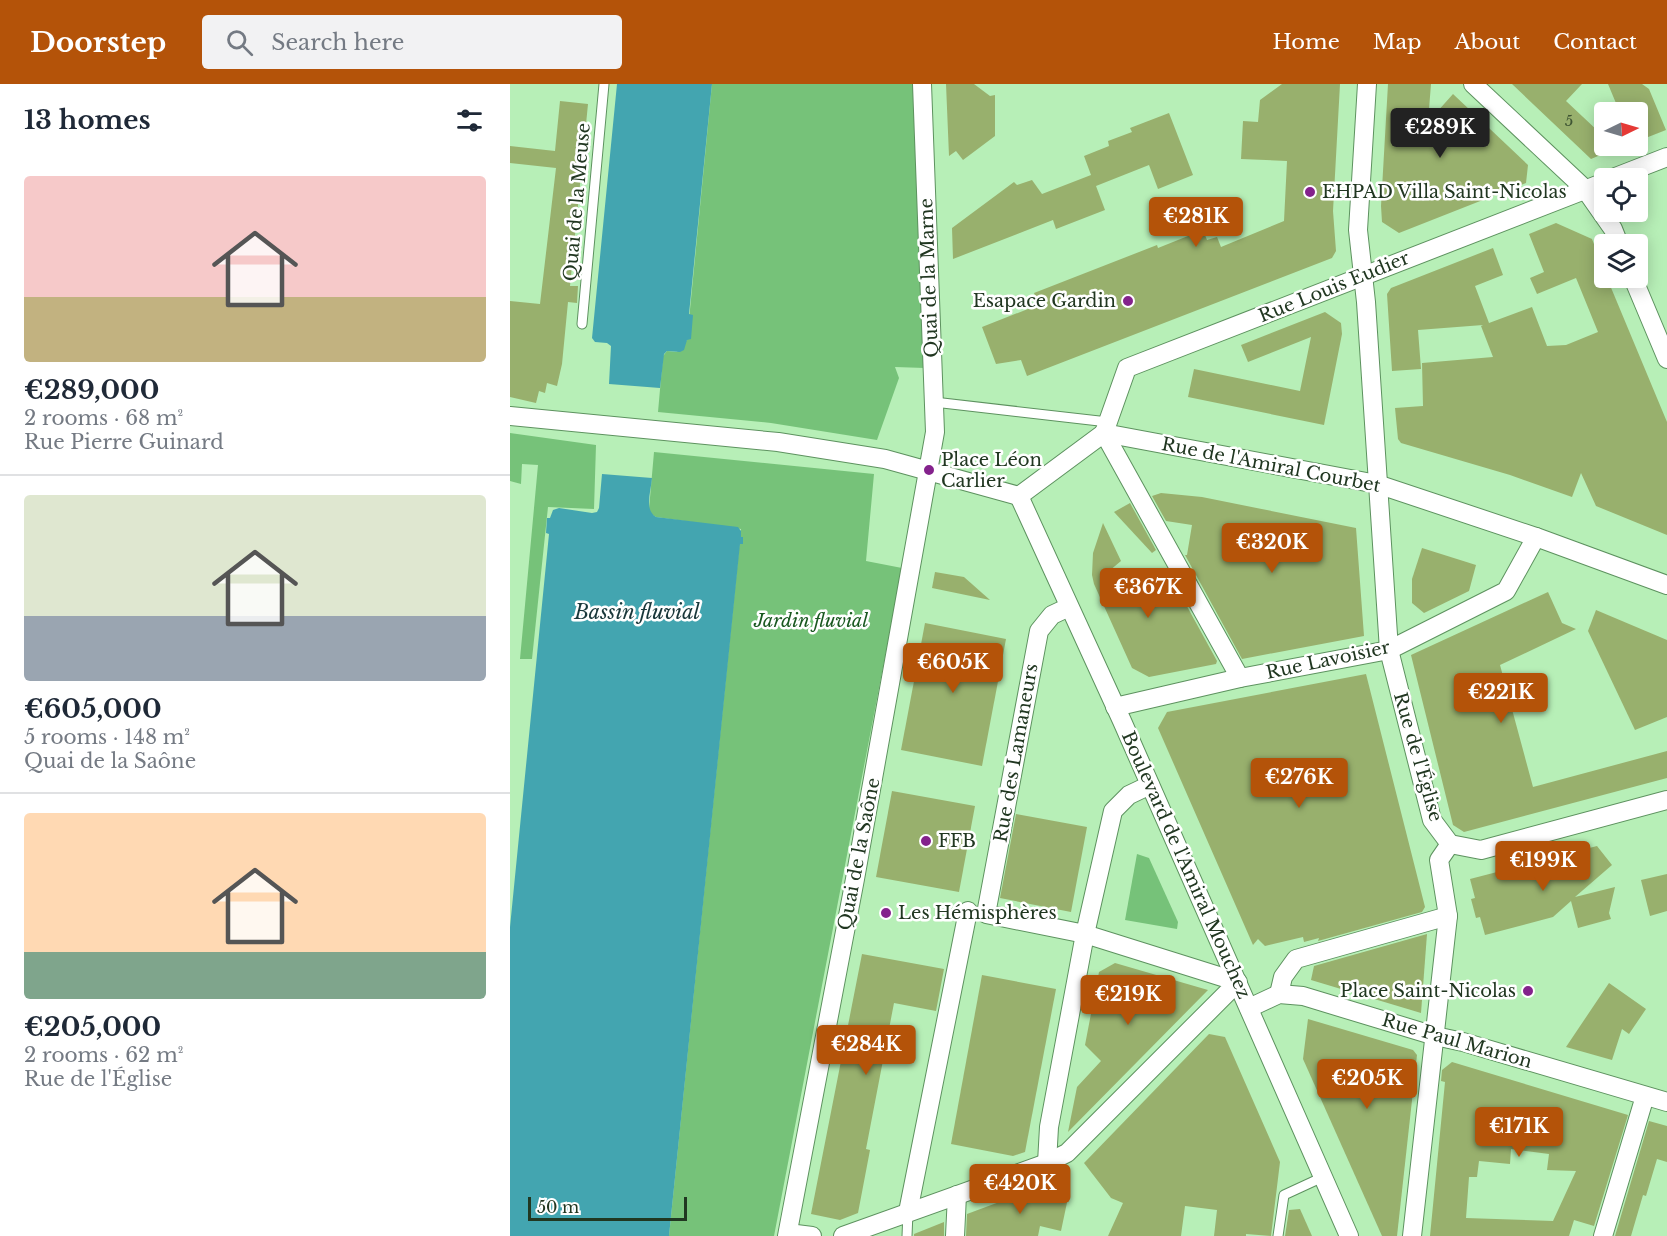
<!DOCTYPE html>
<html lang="en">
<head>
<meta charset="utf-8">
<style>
  :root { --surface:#fff; --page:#f2f2f3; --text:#1f2937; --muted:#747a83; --line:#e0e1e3; --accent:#b45309 }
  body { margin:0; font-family:"Libre Baskerville",serif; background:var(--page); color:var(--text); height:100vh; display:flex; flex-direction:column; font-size:22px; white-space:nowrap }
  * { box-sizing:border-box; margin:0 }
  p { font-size:20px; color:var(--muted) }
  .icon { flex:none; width:33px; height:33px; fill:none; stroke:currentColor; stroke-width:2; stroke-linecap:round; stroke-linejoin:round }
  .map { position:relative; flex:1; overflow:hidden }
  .side { display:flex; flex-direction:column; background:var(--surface); width:510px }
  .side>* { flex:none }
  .needle { width:39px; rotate:85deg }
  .controls { position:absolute; left:1084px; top:18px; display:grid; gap:12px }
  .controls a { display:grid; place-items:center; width:54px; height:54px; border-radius:6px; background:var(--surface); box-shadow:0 3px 15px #0003; font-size:30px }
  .scale { position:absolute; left:18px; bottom:15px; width:159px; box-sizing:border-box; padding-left:6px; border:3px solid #213721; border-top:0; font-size:16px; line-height:21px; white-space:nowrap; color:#213721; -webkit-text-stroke:4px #fff; paint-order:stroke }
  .price { position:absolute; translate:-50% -51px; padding:0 14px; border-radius:6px; background:var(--accent); color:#fff; font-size:20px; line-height:39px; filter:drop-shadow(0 2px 3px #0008) }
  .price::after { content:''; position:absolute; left:50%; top:36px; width:18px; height:14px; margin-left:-9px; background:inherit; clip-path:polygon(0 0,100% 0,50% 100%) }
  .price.on { background:#222; color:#fff }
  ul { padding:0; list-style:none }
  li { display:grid; align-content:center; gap:12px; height:318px; padding:0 24px }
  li+li { border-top:2px solid var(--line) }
  li span { display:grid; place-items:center; height:186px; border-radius:6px; color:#555 }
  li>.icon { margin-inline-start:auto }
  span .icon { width:108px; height:108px; fill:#fffc; stroke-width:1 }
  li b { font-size:26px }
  h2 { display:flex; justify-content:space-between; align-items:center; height:72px; padding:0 24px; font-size:26px }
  header { display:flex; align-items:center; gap:36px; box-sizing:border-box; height:84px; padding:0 30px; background:var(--accent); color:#fff }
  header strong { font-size:28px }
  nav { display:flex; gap:33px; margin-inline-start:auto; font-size:21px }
  .search { width:420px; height:54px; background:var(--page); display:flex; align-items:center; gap:15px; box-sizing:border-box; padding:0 21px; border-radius:6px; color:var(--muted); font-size:22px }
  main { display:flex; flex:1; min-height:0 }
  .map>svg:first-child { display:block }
  .green { fill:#76c279 }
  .water { fill:#43a5b0 }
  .building { fill:#98b06d; fill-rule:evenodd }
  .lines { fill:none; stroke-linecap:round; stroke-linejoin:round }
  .lane-casing { stroke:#5d925f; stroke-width:11 }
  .street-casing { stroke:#5d925f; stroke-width:20 }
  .lane { stroke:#fff; stroke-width:9 }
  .street { stroke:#fff; stroke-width:18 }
  .poi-dot { fill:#84228c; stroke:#fff; stroke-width:2 }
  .labels { text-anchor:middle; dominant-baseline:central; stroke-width:5; stroke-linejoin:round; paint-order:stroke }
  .number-label { font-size:15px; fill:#3f5534 }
  .poi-label { font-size:18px; fill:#213721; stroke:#fff; text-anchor:start }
  .street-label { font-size:18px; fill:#213721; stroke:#fff }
  .park-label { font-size:18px; font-style:italic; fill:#195820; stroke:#fff }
  .water-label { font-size:20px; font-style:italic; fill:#19373a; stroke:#fff }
</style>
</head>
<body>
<header>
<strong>Doorstep</strong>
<div class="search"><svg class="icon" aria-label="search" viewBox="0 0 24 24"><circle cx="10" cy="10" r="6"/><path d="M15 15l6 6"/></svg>Search here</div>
<nav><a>Home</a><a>Map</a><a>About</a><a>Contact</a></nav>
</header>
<main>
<section class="side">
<h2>13 homes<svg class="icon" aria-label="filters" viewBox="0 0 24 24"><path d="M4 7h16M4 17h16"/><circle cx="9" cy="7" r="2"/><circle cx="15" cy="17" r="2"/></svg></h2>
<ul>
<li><span style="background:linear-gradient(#f6c9c9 65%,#c2b280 0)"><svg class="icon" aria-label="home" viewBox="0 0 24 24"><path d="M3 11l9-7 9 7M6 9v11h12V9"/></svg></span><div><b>€289,000</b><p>2 rooms · 68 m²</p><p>Rue Pierre Guinard</p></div></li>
<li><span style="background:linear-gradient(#dfe7d0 65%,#9aa5b1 0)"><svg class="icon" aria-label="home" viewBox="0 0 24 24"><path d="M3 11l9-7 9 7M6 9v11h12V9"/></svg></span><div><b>€605,000</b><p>5 rooms · 148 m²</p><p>Quai de la Saône</p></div></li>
<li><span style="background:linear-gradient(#ffd9b3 75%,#7fa58c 0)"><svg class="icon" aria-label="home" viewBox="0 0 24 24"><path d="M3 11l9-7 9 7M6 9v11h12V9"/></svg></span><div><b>€205,000</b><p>2 rooms · 62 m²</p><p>Rue de l'Église</p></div></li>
</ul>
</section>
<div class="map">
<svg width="1157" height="1152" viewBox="0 0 1157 1152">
  <rect width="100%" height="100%" fill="#b7efb7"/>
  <g class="green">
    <polygon points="202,0 403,0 415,284 385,283 389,294 367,356 261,339 148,328 153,272 157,267 167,268 177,256"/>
    <polygon points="0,349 86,361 84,425 38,423 22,575 10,575 28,381 12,380 11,400 0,397"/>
    <polygon points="144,368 364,390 356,477 392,484 264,1152 159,1152 231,445 146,433 141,430 139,425"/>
    <polygon points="627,770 639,774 668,838 667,845 615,836"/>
  </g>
  <g class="water">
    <polygon points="107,0 202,0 179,230 183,231 181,255 177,256 174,266 170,268 157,267 154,270 150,304 99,300 101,262 97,259 85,258 82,254"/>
    <path d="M92,390L142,394C141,407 134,426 146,433L228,443L231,447V453H233V460H230L159,1152H0V843L39,450L36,449L37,434H40L43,426L49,424L82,429L87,428L89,424Z"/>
  </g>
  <g class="building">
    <polygon points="436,0 464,0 480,12 485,11 485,52 453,76 446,67 439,72"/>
    <polygon points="772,0 830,0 823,127 826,167 822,174 517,292 511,276 486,280 472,243 528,221 524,209 647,161 648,164 693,146 697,156 707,153 711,163 774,137 777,77 731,75 733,37 748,38 750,16"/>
    <polygon points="878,0 921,0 918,38 943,10 1018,81 1016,99 889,149 872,138 871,122"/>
    <polygon points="1002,0 1072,0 1056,17 1089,48 1095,45 1095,69 1081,75"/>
    <polygon points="1098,0 1132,0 1139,5 1156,46 1128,57 1128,28 1121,28 1108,24"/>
    <polygon points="50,17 78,20 60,202 68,202 67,219 58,218 52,280 47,302 37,299 35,309 29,307 26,319 0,313 0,217 30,220 46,84 0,79 0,62 45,67"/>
    <polygon points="659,29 683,91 648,105 639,81 586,102 595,126 546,145 543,136 443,175 442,144 504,98 507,101 522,96 532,110 581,91 574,72 599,62 598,57 622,48 620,44"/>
    <polygon points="1046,139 1082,155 1095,188 1095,194 1097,194 1157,338 1157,451 1086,422 1071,389 1062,413 1000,391 891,359 888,355 885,324 913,322 912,279 983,273 971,242 973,241 908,246 911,285 882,287 877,210 881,204 983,164 993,191 965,202 979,239 1022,223 1037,262 1056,261 1088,248 1066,194 1027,210 1020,194 1034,188 1019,150"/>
    <polygon points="815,228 831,239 832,250 814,341 678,313 684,285 790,307 801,253 738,278 731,261"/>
    <polygon points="651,409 692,413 846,444 854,552 732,575 675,471 677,471 682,441 656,437 642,412"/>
    <polygon points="620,419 646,466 642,469 604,428"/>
    <polygon points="593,439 611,477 599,487 615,484 629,513 662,495 707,577 706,580 639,593 622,584 584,500 582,491 583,469"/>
    <polygon points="912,464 966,481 959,507 914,529 902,519 902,495"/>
    <polygon points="425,488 454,493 480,516 422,504"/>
    <polygon points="1038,508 1052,539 1066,545 990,581 1023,703 1157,667 1157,694 954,748 943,741 901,571"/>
    <polygon points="1086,526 1157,556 1157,633 1125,646 1078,547"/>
    <polygon points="415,539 496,555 472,682 391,666"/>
    <polygon points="856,590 915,823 912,828 808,857 809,854 794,858 793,853 755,862 748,855 743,861 648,644 657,628"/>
    <polygon points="382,707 465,722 449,808 366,793"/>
    <polygon points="506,730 577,743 561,828 490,814"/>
    <polygon points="1087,762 1102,781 1065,813 1105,803 1099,829 1101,835 1068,844 1061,817 1043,833 975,851 970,833 966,834 961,815 965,814 960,795"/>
    <polygon points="1157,790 1157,827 1140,832 1131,796"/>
    <polygon points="917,850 911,929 801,896 804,882"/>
    <polygon points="352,870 434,885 426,927 384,919 356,1065 360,1066 348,1129 330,1136 301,1130"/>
    <polygon points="605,879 698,906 558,1048 567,1003 591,977 575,961 589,888"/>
    <polygon points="472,891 546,905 515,1068 503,1072 441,1060"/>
    <polygon points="1099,899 1136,925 1119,950 1112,945 1102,976 1056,963"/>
    <polygon points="798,935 903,966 907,971 887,1152 872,1152 793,975"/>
    <polygon points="699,950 715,953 770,1078 761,1152 736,1150 736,1152 704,1152 707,1126 675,1122 671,1152 598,1152 613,1119 601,1114 574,1079"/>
    <path d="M942,978L1118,1031L1084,1142L1064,1136L1059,1152H920L935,998L931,997L932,986ZM1001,1065L1039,1070L1037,1086L1066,1087L1043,1137L956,1134L959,1093H967L969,1077L1000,1080Z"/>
    <polygon points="1139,1037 1157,1042 1157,1078 1147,1075 1136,1112 1133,1111 1121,1152 1105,1152"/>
    <polygon points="537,1101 539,1104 559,1109 551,1147 530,1142 528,1152 456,1152 457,1130 492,1117 522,1114 523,1106"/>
    <polygon points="790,1125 802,1152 775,1152 779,1126"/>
    <polygon points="434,1138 434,1152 404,1152 404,1150"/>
  </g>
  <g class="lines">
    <g class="lane-casing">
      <g id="lane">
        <polyline points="72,240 94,0"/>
        <polyline points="424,318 598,338"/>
        <polyline points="397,1152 398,1128"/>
        <polyline points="768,1152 774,1111 813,1093"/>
      </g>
    </g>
    <g class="street-casing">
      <g id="street">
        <polyline points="857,0 848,146 856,218 879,566 922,736 940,760 971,766 1157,716"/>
        <polyline points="963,0 1075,105 1103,145 1109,160"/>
        <polyline points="1103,94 1157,73"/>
        <polyline points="1123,194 1157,275"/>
        <polyline points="0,332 268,358 375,375 509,412"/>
        <polyline points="509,412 612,637 839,1152"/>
        <polyline points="509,412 594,349 867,400 1026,453 1157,501"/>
        <polyline points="730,594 594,349 617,284 1095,98"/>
        <polyline points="605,623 730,594 879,566 996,507 1026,453"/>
        <polyline points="769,910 773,893 786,875 938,832"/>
        <polyline points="739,924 769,910 793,912 925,952 953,958 1157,1018"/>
        <polyline points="537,1079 539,1043 575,850 603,727 619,711 640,701"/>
        <polyline points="398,1128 458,827"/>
        <polyline points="278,1149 302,1152"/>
        <polyline points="277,1152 345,795 425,348 412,0"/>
        <polyline points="333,1152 537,1079 557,1069 728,898 575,850 476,830 529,547 542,531 559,523"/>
        <polyline points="445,1152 447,1111"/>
        <polyline points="902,1152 938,832 929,776 940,760"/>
        <polyline points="1093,1152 1135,1012"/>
      </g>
    </g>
    <use href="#lane" class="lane"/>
    <use href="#street" class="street"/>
  </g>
  <g class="poi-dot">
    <circle cx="800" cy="108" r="6"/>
    <circle cx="618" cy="217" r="6"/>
    <circle cx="419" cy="386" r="6"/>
    <circle cx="416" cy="757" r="6"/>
    <circle cx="376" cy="829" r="6"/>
    <circle cx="1018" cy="907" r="6"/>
  </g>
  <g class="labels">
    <g class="number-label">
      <text x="1059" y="36">5</text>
    </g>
    <g class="poi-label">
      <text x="812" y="108">EHPAD Villa Saint-Nicolas</text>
      <text x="606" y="217" text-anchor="end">Esapace Gardin</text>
      <text x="431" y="376">Place Léon<tspan x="431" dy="21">Carlier</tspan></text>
      <text x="428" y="757">FFB</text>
      <text x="388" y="829">Les Hémisphères</text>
      <text x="1006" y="907" text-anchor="end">Place Saint-Nicolas</text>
    </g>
    <g class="street-label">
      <text transform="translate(67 118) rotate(-85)">Quai de la Meuse</text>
      <text transform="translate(419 194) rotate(-92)">Quai de la Marne</text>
      <text transform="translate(824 203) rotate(-22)">Rue Louis Eudier</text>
      <text transform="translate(761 381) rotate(11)">Rue de l'Amiral Courbet</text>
      <text transform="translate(818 576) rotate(-12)">Rue Lavoisier</text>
      <text transform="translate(506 669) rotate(-80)">Rue des Lamaneurs</text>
      <text transform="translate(908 673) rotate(74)">Rue de l'Église</text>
      <text transform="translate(349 770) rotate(-79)">Quai de la Saône</text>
      <text transform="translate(676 781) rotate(66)">Boulevard de l'Amiral Mouchez</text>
      <text transform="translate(947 957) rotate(16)">Rue Paul Marion</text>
    </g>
    <g class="park-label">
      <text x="301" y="537">Jardin fluvial</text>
    </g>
    <g class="water-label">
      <text x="127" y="528">Bassin fluvial</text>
    </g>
  </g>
</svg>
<div class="controls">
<a><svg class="needle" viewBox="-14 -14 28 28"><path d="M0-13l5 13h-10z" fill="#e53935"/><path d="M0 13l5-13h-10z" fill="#747a83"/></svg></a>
<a><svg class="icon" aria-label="locate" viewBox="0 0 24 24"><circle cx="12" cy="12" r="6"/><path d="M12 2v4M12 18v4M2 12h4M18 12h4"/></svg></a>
<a><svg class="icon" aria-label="layers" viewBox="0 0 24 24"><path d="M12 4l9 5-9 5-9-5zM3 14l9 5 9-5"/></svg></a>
</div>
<div class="scale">50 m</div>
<b class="price on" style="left:930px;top:75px">€289K</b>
<b class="price" style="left:686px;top:164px">€281K</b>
<b class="price" style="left:762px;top:490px">€320K</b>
<b class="price" style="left:638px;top:535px">€367K</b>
<b class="price" style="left:443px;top:610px">€605K</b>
<b class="price" style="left:991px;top:640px">€221K</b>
<b class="price" style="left:789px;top:725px">€276K</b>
<b class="price" style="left:1033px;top:808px">€199K</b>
<b class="price" style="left:618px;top:942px">€219K</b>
<b class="price" style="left:356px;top:992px">€284K</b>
<b class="price" style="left:857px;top:1026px">€205K</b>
<b class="price" style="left:1009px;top:1074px">€171K</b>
<b class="price" style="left:510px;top:1131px">€420K</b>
</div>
</main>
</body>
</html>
